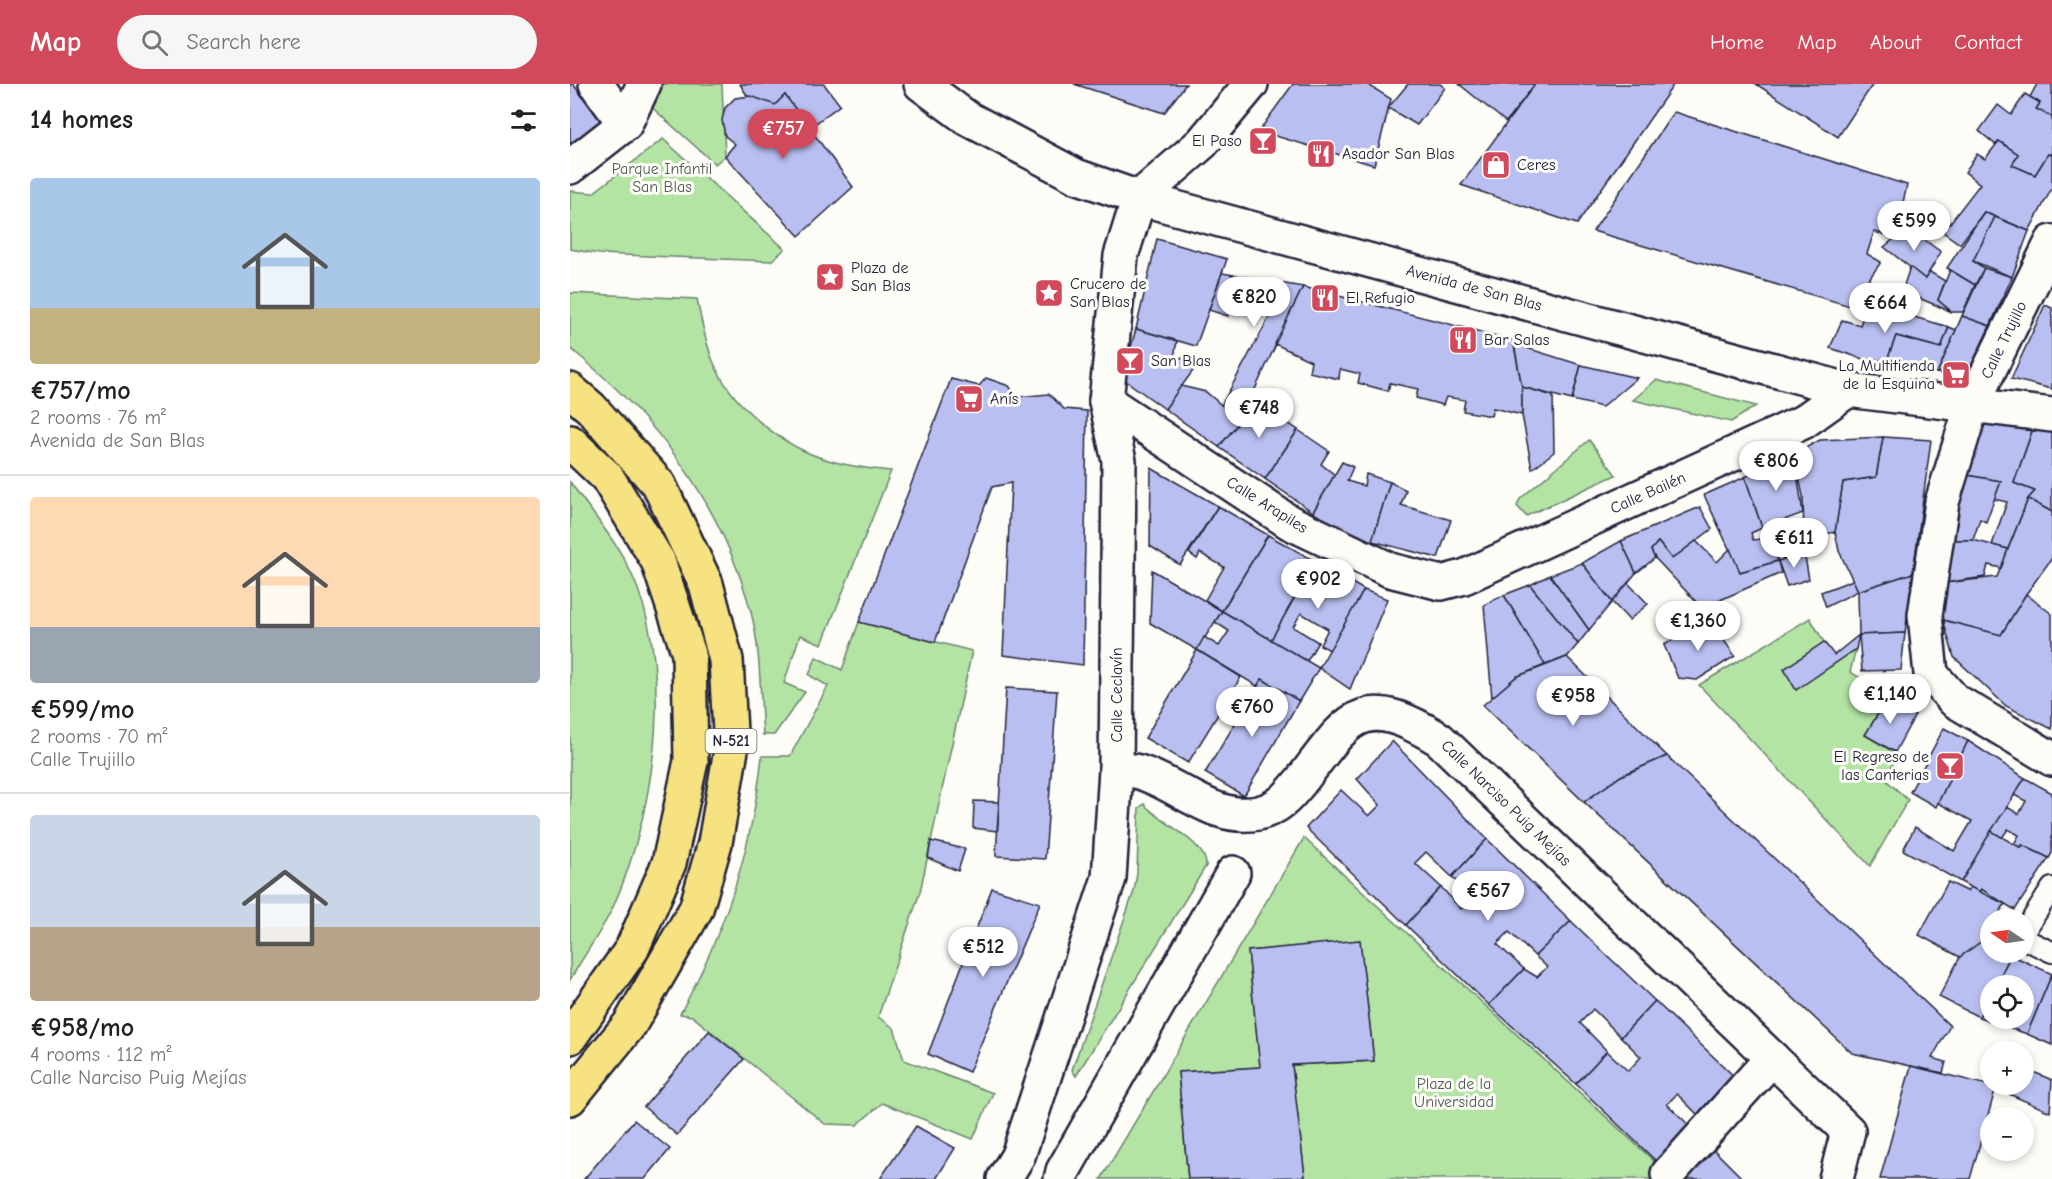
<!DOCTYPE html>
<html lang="en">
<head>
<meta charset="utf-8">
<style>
  :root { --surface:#fff; --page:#f6f6f6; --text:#202124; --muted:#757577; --line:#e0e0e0; --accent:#d1495b }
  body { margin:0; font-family:"Comic Neue",sans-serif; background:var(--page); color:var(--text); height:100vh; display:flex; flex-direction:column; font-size:22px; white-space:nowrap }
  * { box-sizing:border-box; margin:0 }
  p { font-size:20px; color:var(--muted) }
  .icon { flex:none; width:33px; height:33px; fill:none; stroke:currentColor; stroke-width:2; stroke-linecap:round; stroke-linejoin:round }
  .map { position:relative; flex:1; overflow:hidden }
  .drawer { display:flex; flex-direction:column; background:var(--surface); width:570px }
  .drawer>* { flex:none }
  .needle { width:39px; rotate:283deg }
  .fabs { position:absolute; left:1410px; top:825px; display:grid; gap:12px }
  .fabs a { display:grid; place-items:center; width:54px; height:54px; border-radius:50%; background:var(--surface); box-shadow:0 3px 9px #0003; font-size:30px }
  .price { position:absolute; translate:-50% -51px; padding:0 14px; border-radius:21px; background:#fff; color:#222; font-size:20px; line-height:39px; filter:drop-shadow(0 2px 3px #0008) }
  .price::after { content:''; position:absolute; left:50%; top:36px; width:18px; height:14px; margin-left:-9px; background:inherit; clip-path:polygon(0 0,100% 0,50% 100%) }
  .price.active { background:var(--accent); color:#fff }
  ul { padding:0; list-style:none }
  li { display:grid; align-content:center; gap:12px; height:318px; padding:0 30px }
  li+li { border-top:2px solid var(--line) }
  li span { display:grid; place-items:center; height:186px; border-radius:6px; color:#555 }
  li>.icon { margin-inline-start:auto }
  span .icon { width:108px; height:108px; fill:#fffc; stroke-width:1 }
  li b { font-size:26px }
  h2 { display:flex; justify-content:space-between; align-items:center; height:72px; padding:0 30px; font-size:26px }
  header { display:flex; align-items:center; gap:36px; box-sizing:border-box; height:84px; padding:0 30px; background:var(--accent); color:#fff }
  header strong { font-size:28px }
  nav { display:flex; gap:33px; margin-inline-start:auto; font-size:21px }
  .search { width:420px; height:54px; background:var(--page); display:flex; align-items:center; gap:15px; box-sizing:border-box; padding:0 21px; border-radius:33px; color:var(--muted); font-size:22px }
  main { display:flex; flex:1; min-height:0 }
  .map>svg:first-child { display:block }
  .green { fill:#b3e4a4; stroke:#6a8370; stroke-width:1.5 }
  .building { fill:#b9c0f1; stroke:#22223b; stroke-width:1.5 }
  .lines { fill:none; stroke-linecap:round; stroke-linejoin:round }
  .lane-casing { stroke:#22223b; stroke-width:24 }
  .street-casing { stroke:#22223b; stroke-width:38 }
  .secondary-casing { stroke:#22223b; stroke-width:38 }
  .primary-casing { stroke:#22223b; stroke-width:38 }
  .lane { stroke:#fdfcf7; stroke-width:20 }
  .street { stroke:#fdfcf7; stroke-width:33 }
  .secondary { stroke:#fdfcf7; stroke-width:33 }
  .primary { stroke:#f7e281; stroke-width:33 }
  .labels { text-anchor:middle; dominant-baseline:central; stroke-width:6; stroke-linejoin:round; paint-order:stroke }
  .shield { fill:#fdfcf7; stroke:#646373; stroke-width:1.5 }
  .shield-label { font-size:15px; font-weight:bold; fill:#22223b }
  .poi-label { font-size:16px; fill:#22223b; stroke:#fdfcf7; text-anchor:start }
  .park-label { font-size:16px; fill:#4e5c5a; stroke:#fdfcf7 }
  .street-label { font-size:16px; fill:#22223b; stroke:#fdfcf7 }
</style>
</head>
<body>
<header>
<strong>Map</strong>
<div class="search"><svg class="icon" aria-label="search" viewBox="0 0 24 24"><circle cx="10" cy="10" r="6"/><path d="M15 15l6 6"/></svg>Search here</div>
<nav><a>Home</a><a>Map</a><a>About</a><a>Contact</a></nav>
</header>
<main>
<section class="drawer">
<h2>14 homes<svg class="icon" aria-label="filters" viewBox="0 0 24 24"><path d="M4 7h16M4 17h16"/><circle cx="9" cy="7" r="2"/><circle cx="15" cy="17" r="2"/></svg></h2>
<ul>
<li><span style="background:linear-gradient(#a9c7e8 70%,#c2b280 0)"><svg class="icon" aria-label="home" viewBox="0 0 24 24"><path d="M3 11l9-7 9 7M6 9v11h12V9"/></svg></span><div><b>€757/mo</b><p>2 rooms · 76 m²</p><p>Avenida de San Blas</p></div></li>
<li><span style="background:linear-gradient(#ffd9b3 70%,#9aa5b1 0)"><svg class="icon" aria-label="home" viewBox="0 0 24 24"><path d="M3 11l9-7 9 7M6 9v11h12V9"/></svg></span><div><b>€599/mo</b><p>2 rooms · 70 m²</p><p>Calle Trujillo</p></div></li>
<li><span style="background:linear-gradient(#c9d6e8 60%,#b9a48a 0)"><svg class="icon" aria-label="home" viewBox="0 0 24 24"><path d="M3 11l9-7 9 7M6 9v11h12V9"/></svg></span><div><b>€958/mo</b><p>4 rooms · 112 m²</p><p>Calle Narciso Puig Mejías</p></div></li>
</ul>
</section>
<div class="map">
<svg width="1482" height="1095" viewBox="0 0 1482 1095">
  <rect width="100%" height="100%" fill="#fdfcf7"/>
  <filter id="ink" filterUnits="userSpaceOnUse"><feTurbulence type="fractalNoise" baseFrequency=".0167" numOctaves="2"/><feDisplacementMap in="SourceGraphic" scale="12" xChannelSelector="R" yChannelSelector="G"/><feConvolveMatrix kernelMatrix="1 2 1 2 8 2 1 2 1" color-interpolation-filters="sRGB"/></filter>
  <g filter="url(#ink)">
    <g class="green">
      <polygon points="94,0 152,0 155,72 145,80 77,19 79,11"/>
      <polygon points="93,55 215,165 201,177 29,170 0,165 0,107 23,109"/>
      <path d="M0,209L127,215C131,236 135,257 143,277C161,321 212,363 258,376C278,382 300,385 321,387L252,560L230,551L214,599L235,608L204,651H193C190,611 191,567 181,528C151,418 88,335 0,264Z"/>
      <polygon points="1086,296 1186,322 1161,338 1063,316"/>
      <polygon points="1019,356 1046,391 956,432 947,422 950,415"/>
      <path d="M0,398C17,422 38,447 53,473C108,570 87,723 44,821C32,847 14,871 0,896Z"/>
      <polygon points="1240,534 1254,558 1214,585 1226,606 1286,565 1280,588 1319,611 1295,651 1328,671 1315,695 1338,716 1300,782 1129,601"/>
      <path d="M289,538L402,567L350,808L308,933L324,944L334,976L423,1009L403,1055L312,1019L287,1041L255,1040L122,932L110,930C155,846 182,767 192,672H220L258,602L239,591L246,573L272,586Z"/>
      <path d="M574,720C589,738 638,759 636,782L506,992L502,986L564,807L567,789L569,724Z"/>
      <polygon points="734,754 1098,1090 1093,1095 676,1095 735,1093 722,981 804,977 790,856 678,867 690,983 608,988 618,1095 531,1095"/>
    </g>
    <g class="building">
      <polygon points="0,0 3,0 35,42 0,64"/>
      <polygon points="170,0 254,0 270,21 238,45 215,11 205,21 178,13"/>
      <polygon points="504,0 616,0 594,29"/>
      <polygon points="723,0 797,0 821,15 804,81 689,47"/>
      <polygon points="838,0 870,0 875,4 847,41 818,24"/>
      <polygon points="889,0 965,0 936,38"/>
      <polygon points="965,0 1104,0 1007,140 891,101"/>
      <polygon points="1186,0 1303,0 1268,53"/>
      <polygon points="1467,0 1482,0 1482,33 1466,25 1470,19 1460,13"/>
      <polygon points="1455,10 1470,19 1466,25 1482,33 1482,71 1478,70 1465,91 1442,81 1448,70 1429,57 1426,61 1409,47 1428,21 1441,31"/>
      <polygon points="215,11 283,103 229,152 155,72 165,60 155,52 152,36 155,24 165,14 181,12 205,21"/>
      <polygon points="1104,28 1337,101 1325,153 1304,148 1297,170 1311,178 1280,222 1023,147"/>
      <polygon points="1429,57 1448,70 1442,81 1465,91 1478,70 1482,71 1482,104 1459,147 1414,128 1390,160 1373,148 1410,100 1395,88 1407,70 1415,75"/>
      <polygon points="1414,128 1425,133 1403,177 1414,184 1405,201 1377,184"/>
      <polygon points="1425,133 1459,147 1442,193 1403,177"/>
      <polygon points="1338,144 1371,168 1355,195 1314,163"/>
      <polygon points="587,155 657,175 626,262 566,245"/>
      <polygon points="1340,183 1355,195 1360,188 1375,197 1368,216 1382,228 1332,207"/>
      <polygon points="1414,184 1442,193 1420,242 1392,232"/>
      <polygon points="1380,186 1405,201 1393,228 1382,228 1368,216"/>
      <polygon points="652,189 733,203 670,337 651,322 702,228 661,221 658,232 639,226"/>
      <polygon points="733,203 943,256 952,303 952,331 923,324 921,332 893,327 895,316 876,313 873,321 846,314 848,305 820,299 818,307 788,299 790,290 770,285 769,295 739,288 741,277 705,260"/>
      <polygon points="1298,220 1379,243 1371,264 1326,252 1317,277 1293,275 1260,264 1272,236 1290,241"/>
      <polygon points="1475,221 1482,224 1482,305 1441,295"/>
      <polygon points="1392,232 1420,242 1395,295 1367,289"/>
      <polygon points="1379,243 1386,246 1367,289 1317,277 1326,252 1371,264"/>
      <polygon points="566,245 607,257 604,273 630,277 595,325 552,294"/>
      <polygon points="944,260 1011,281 1002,316 952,303"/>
      <polygon points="1011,281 1067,294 1032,323 1002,316"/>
      <polygon points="416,294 439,302 447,313 479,310 494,325 517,327 513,581 433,571 441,399 422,403 365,558 289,538 381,295 409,302"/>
      <polygon points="611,302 636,308 670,337 649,363 595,325"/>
      <polygon points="952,303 983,312 984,368 962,385 952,331"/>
      <polygon points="681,314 728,346 695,395 649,363 670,337"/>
      <polygon points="1415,331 1466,336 1444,399 1465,407 1458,415 1438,465 1422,461 1437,418 1424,415 1431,397 1391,390"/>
      <polygon points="1466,336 1482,341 1482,428 1458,415 1465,407 1444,399"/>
      <polygon points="728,346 759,367 751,380 765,391 743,428 695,395"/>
      <polygon points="1313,353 1361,356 1343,489 1288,507 1269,467 1265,448 1273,398 1306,393"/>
      <polygon points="1313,353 1306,393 1273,398 1265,448 1234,455 1233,412 1224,370 1250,356"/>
      <polygon points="1224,370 1233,429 1192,444 1175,393"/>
      <polygon points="772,378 783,383 777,397 794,402 796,390 820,398 802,457 763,444 743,428"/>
      <polygon points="581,384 648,422 610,481 580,462"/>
      <polygon points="1391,390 1431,397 1416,438 1410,435 1403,456 1376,456"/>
      <polygon points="1175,393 1192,444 1181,449 1183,456 1199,454 1208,477 1170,488 1134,411"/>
      <polygon points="820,398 836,406 831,421 881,436 868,474 802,457"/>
      <polygon points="1458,415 1482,428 1482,474 1456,510 1431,551 1373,536 1374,499 1427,493"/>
      <polygon points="648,422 698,451 652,527 635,516 654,483 630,469 627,475 619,469"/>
      <polygon points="1130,423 1142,445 1102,475 1088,458 1081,466 1085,474 1066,489 1051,457"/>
      <polygon points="698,451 745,477 701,556 652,527"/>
      <polygon points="1376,456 1403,456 1438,465 1431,484 1418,481 1415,493 1374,499"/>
      <polygon points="1051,457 1066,489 1042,518 1012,479"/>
      <polygon points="1126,457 1147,478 1160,465 1170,488 1208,477 1211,489 1132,524 1085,474 1081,466 1088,458 1102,475"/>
      <polygon points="1234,468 1239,495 1217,502 1208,477"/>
      <polygon points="745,477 794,506 760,566 750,561 758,545 731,529 723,543 748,558 737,577 701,556"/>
      <polygon points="1012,479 1042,518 1019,546 980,491"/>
      <polygon points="582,486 652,527 627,566 580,539"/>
      <polygon points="1343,489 1335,549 1289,551 1288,507"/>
      <polygon points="980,491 1019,546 1008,560 960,501"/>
      <polygon points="1283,496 1288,507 1256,523 1251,508"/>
      <polygon points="1058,499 1078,520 1059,536 1042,518"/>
      <polygon points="960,501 1008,560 997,573 975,581 934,511"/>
      <polygon points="794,506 817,515 780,605 749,584"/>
      <polygon points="1456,510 1482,530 1482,645 1436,622 1384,573 1373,536 1431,551"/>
      <polygon points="934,511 975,581 946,593 922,614 914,521"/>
      <polygon points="652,527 749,584 729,617 692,595 687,602 627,566 634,553 649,562 659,547 645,538"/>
      <polygon points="1139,535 1165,572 1127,596 1108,594 1094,561"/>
      <polygon points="1335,549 1331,586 1292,587 1289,551"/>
      <polygon points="1289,551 1286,565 1226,606 1214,585 1254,558 1264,571"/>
      <polygon points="627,566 671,593 618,679 575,654"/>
      <polygon points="997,573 1097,672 1051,692 1014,718 913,621 946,593"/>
      <polygon points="692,595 729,617 674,712 635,689"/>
      <polygon points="436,604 487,607 475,775 426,772"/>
      <polygon points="1317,615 1345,631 1325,668 1295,651"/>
      <polygon points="1374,644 1398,657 1366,723 1340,708"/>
      <polygon points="822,657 917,755 882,793 856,768 845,779 871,803 836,841 736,744 771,706 799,732 810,721 787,695"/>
      <polygon points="1398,657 1455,694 1391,798 1333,766 1345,743 1384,767 1402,737 1368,719"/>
      <polygon points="1097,672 1380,942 1362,974 1376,978 1373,989 1282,969 1014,718 1051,692"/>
      <polygon points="1455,694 1482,709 1482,769 1479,774 1452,761 1451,764 1444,760 1449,751 1438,745 1432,754 1421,747 1437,723 1449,730 1456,717 1444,711"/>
      <polygon points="404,717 429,718 427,747 403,744"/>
      <polygon points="1421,747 1451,764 1452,761 1479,774 1445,826 1411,805 1409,808 1391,798"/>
      <polygon points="917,755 1001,837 965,872 939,848 927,860 954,885 919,921 836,841 871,803 891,825 903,813 882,793"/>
      <polygon points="361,757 395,765 388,787 358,774"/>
      <polygon points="1378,798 1397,807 1400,803 1435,820 1425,836 1420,836 1420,843 1410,859 1390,873 1349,851"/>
      <polygon points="422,804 470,819 399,988 358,970"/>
      <polygon points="1001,837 1085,917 1051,953 1023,925 1010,939 1037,967 1006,1000 919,921 954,885 967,893 977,883 965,872"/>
      <polygon points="1416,854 1420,858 1420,868 1436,868 1441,871 1425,902 1420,902 1420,911 1409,933 1369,913 1390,873"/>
      <polygon points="790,856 804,977 722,981 735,1093 618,1095 608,988 690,983 678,867"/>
      <polygon points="1441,871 1482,890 1457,950 1409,933 1420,911 1420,934 1454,934 1454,902 1425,902"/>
      <polygon points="1482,890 1482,961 1457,950"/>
      <polygon points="1085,917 1170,998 1133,1036 1107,1010 1097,1020 1124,1046 1090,1081 1006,1000 1037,967 1058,987 1071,973 1051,953"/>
      <polygon points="139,947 174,975 107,1051 74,1023"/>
      <polygon points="1341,982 1426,1003 1400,1095 1310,1095"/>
      <polygon points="1454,984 1482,996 1480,1028 1439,1010 1443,1000 1454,1000"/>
      <polygon points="64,1036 100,1065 75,1095 14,1095"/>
      <polygon points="346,1042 385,1064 366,1095 310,1095"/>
      <polygon points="1142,1064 1173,1095 1112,1095"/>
    </g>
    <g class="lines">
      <g class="lane-casing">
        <g id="lane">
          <polyline points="1454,848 1482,804"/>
          <polyline points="1454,855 1482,868"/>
        </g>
      </g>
      <g class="street-casing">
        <g id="street">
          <polyline points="26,0 55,40"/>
          <polyline points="0,83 55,40 74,0"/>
          <polyline points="1482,158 1402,321 1372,418 1355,531 1361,590 1384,616 1482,675"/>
          <polyline points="536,317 719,438 820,486 871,499 894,493 1233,338 1278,306"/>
          <path d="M546,686C554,686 562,686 569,688C609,700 644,738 688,729C709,724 718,713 731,697C779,635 790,606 869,655L1278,1047L1266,1095"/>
          <polyline points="1098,1090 1202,974"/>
          <polyline points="434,1095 448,1072 539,794 546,686 549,377 536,317 551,172 569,114 1278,306 1482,331"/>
          <polyline points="491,1095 493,1087 663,789"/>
        </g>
      </g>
      <g class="secondary-casing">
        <polyline id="secondary" points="351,0 397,34 506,92 569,114 632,59 681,0"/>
      </g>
      <g class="primary-casing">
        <g id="primary">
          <polyline points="0,306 21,324 89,401 136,500 156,576 161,666 145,759 126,825 60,940 0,1014"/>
          <polyline points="0,358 37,393 88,477 119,570 121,677 99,779 62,865 0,953"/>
        </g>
      </g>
      <use href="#lane" class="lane"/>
      <use href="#street" class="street"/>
      <use href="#secondary" class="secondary"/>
      <use href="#primary" class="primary"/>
    </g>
  </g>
  <defs>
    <g id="bar-square" transform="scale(1.5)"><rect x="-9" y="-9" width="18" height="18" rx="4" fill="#d1495b" stroke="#fdfcf7"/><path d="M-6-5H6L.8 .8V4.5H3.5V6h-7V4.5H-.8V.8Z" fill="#fff"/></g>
    <g id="restaurant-square" transform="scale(1.5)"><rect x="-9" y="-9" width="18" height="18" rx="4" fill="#d1495b" stroke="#fdfcf7"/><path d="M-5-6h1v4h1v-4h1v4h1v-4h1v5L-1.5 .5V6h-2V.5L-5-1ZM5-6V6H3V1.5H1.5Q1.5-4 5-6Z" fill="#fff"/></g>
    <g id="shop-square" transform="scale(1.5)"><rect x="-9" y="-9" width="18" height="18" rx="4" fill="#d1495b" stroke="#fdfcf7"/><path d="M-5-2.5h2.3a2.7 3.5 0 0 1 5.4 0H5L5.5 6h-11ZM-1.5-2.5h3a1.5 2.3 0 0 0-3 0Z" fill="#fff"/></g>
    <g id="sight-square" transform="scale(1.5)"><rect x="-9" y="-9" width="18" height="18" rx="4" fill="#d1495b" stroke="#fdfcf7"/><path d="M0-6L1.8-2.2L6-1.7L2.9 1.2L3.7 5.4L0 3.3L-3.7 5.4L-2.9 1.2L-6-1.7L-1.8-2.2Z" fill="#fff"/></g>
    <g id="supermarket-square" transform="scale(1.5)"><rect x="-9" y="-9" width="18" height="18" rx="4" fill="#d1495b" stroke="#fdfcf7"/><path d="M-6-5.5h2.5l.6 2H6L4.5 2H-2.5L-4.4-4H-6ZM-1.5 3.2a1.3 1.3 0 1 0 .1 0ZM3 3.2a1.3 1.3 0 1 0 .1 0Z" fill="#fff"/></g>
  </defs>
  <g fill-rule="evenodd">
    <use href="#bar-square" x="693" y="57"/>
    <use href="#restaurant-square" x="751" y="70"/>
    <use href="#shop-square" x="926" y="81"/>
    <use href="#sight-square" x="260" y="193"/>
    <use href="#sight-square" x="479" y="209"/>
    <use href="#restaurant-square" x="755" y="214"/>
    <use href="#restaurant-square" x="893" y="256"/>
    <use href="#bar-square" x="560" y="277"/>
    <use href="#supermarket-square" x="1386" y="291"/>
    <use href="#supermarket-square" x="399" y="315"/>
    <use href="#bar-square" x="1380" y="682"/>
  </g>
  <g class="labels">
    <rect class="shield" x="135.5" y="645" width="51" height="24" rx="4.5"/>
    <g class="shield-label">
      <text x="161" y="657">N-521</text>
    </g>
    <g class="poi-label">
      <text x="672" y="57" text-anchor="end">El Paso</text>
      <text x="772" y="70">Asador San Blas</text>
      <text x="947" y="81">Ceres</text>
      <text x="281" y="184">Plaza de<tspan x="281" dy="18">San Blas</tspan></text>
      <text x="500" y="200">Crucero de<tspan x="500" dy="18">San Blas</tspan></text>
      <text x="776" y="214">El Refugio</text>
      <text x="914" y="256">Bar Salas</text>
      <text x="581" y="277">San Blas</text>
      <text x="1365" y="282" text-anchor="end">La Multitienda<tspan x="1365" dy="18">de la Esquina</tspan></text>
      <text x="420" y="315">Anís</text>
      <text x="1359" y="673" text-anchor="end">El Regreso de<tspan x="1359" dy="18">las Canterias</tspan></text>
    </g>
    <g class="park-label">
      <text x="92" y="85">Parque Infantil<tspan x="92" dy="18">San Blas</tspan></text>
      <text x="884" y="1000">Plaza de la<tspan x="884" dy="18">Universidad</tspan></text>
    </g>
    <g class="street-label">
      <text transform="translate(904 204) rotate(15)">Avenida de San Blas</text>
      <text transform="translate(1434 256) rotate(-64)">Calle Trujillo</text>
      <text transform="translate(1078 409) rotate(-24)">Calle Bailén</text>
      <text transform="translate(697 421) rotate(32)">Calle Arapiles</text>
      <text transform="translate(547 611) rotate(-90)">Calle Ceclavín</text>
      <text transform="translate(936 719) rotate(44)">Calle Narciso Puig Mejías</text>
    </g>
  </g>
</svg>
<div class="fabs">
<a><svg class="needle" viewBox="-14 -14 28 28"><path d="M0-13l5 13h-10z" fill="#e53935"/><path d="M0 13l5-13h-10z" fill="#757577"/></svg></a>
<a><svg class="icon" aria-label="locate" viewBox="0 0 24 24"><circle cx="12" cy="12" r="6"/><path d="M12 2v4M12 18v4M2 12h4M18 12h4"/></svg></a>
<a>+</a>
<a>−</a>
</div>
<b class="price active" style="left:213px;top:76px">€757</b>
<b class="price" style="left:1344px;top:168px">€599</b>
<b class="price" style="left:684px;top:244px">€820</b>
<b class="price" style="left:1315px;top:250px">€664</b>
<b class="price" style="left:689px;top:355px">€748</b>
<b class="price" style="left:1206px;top:408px">€806</b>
<b class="price" style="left:1224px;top:485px">€611</b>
<b class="price" style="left:748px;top:526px">€902</b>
<b class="price" style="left:1128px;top:568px">€1,360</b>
<b class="price" style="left:1320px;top:641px">€1,140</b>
<b class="price" style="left:1003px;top:643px">€958</b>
<b class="price" style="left:682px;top:654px">€760</b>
<b class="price" style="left:918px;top:838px">€567</b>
<b class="price" style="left:413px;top:894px">€512</b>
</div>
</main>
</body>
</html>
